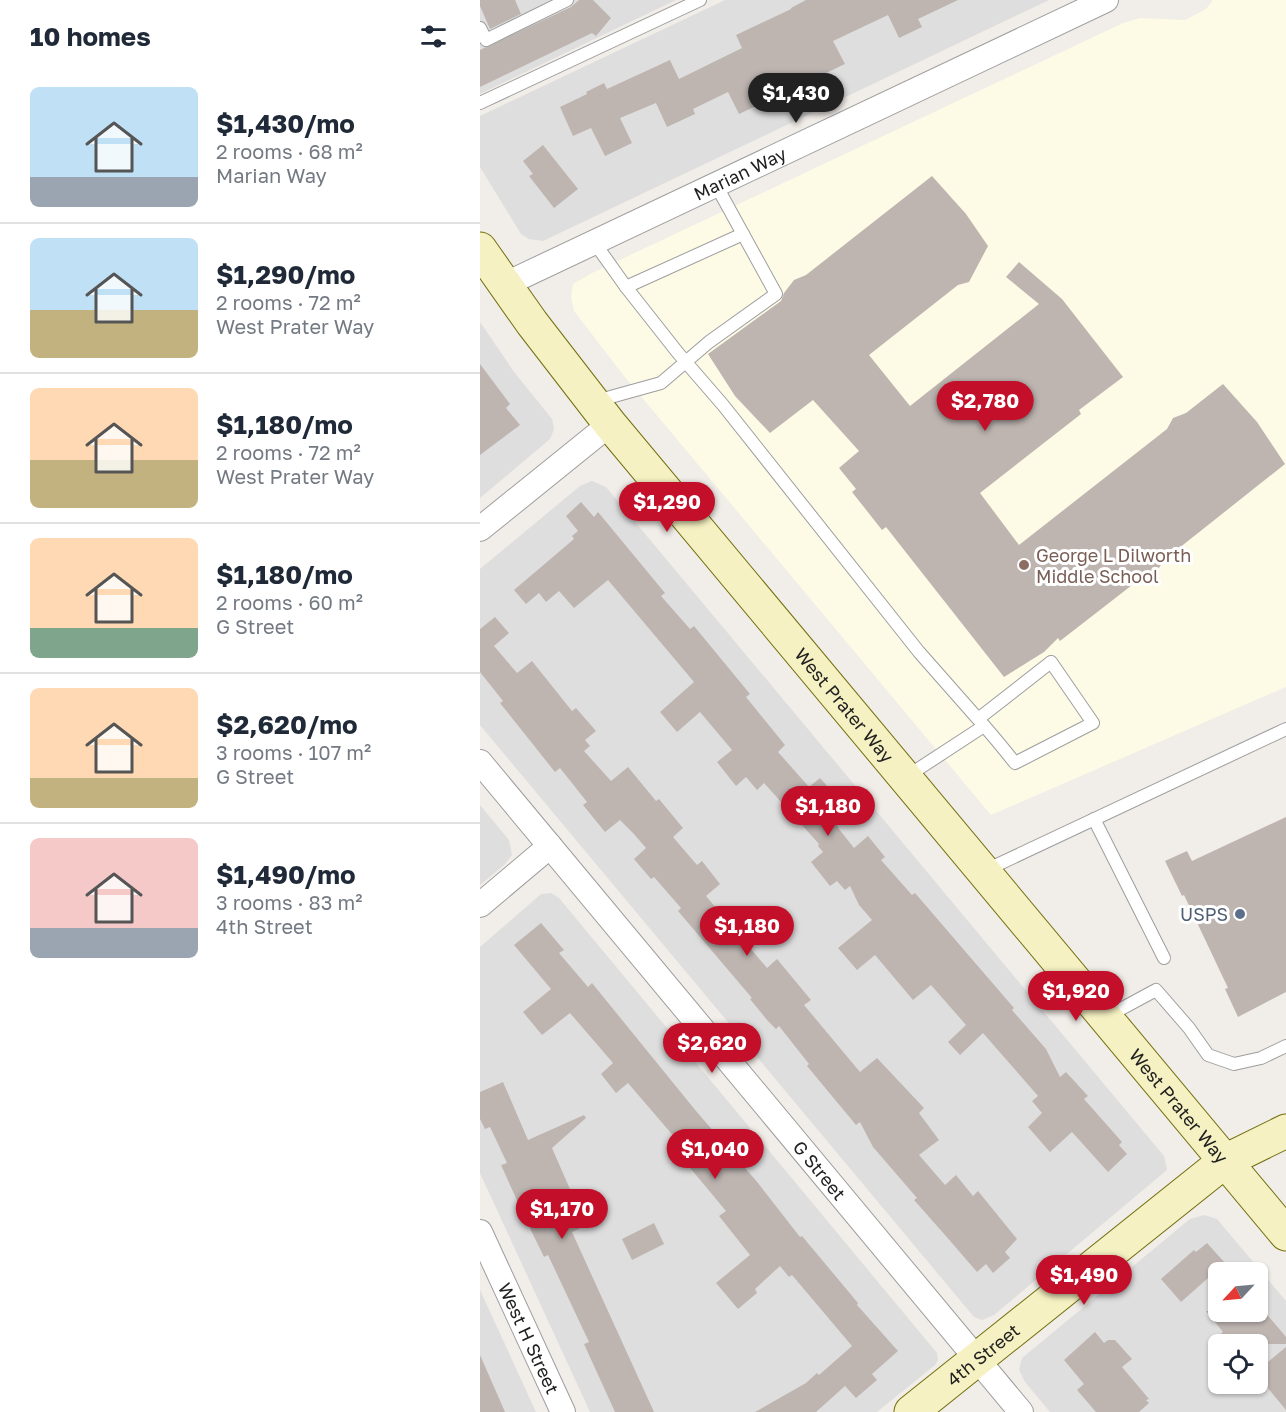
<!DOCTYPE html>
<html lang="en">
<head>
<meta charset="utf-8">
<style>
  :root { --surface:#fff; --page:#f2f2f3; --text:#1f2937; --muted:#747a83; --line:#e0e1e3; --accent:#c30f29 }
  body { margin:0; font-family:"Golos Text",sans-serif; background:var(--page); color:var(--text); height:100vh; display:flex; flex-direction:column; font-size:22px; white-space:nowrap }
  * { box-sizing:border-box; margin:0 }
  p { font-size:20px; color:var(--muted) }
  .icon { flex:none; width:33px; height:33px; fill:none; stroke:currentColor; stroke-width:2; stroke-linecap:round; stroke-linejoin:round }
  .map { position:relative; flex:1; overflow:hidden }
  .details { display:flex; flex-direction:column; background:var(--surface); width:480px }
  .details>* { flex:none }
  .needle { width:39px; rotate:244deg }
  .tools { position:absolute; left:728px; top:1262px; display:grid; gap:12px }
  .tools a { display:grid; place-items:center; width:60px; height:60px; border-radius:9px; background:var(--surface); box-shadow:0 2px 4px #0004; font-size:30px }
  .price { position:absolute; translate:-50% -51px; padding:0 14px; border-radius:21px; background:var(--accent); color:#fff; font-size:20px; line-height:39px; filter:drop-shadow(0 2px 3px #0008) }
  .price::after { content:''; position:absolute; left:50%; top:36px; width:18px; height:14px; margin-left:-9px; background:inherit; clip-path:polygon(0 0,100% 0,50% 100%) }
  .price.active { background:#222; color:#fff }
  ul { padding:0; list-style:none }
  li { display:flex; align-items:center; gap:18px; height:150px; padding:0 30px }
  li+li { border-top:2px solid var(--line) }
  li span { display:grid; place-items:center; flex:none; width:168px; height:120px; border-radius:9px; color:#555 }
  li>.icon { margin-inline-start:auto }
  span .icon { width:72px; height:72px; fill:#fffc; stroke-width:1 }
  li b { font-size:26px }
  h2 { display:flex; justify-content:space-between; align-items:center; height:72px; padding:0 30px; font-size:26px }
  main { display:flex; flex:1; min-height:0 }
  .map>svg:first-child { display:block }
  .residential { fill:#dfdede; fill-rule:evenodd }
  .education { fill:#fdfae5 }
  .building { fill:#beb5b1 }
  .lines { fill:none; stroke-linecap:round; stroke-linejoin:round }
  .lane-casing { stroke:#9e9e9e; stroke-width:14 }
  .street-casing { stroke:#9e9e9e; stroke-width:26 }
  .secondary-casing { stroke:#726f0e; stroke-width:35 }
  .lane { stroke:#fff; stroke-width:12 }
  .street { stroke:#fff; stroke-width:24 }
  .secondary { stroke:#f5f1c2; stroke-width:33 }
  .education-dot { fill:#8d6e63; stroke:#fff; stroke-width:2 }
  .service-dot { fill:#5c6f8a; stroke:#fff; stroke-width:2 }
  .labels { text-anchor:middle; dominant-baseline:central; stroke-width:6; stroke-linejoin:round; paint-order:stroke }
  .street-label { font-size:18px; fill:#212121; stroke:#fff }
  .education-label { font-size:18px; fill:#785e54; stroke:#fff; text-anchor:start }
  .service-label { font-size:18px; fill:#4e5e75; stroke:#fff; text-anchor:end }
</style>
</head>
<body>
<main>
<section class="details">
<h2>10 homes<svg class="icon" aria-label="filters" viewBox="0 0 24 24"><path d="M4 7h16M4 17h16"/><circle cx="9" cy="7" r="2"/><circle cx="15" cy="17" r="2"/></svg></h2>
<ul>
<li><span style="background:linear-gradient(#bfe0f5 75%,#9aa5b1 0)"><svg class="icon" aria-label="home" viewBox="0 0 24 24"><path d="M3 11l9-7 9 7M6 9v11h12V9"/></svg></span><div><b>$1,430/mo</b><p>2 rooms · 68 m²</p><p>Marian Way</p></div></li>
<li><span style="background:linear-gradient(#bfe0f5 60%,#c2b280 0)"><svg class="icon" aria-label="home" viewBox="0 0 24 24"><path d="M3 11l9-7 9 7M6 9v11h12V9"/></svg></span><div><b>$1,290/mo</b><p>2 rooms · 72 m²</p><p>West Prater Way</p></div></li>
<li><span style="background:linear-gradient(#ffd9b3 60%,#c2b280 0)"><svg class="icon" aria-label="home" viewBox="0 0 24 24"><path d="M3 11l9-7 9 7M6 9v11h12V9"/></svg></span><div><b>$1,180/mo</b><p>2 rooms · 72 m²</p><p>West Prater Way</p></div></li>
<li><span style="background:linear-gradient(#ffd9b3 75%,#7fa58c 0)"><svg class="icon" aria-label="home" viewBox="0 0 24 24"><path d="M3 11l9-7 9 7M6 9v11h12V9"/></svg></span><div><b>$1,180/mo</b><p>2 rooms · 60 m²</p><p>G Street</p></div></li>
<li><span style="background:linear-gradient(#ffd9b3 75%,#c2b280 0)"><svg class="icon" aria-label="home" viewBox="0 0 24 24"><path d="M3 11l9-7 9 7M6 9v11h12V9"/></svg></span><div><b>$2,620/mo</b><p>3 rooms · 107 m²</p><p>G Street</p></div></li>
<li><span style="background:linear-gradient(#f6c9c9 75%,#9aa5b1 0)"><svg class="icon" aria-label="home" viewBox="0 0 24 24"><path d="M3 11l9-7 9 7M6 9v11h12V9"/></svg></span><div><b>$1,490/mo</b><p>3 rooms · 83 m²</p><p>4th Street</p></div></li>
</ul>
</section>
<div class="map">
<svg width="806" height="1412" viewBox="0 0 806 1412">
  <rect width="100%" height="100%" fill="#f1ede8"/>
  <g class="residential">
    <polygon points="0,0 196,0 0,94"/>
    <polygon points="245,0 569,0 63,241 49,239 41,234 0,167 0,116"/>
    <polygon points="0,322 34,372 72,419 74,429 70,439 0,498"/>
    <polygon points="112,481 126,487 684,1156 687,1170 514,1315 502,1320 494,1317 0,725 0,569 100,486"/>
    <polygon points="0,805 29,840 32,855 24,865 0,885"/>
    <polygon points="71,893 79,898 457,1353 458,1360 455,1365 397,1412 110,1412 0,1173 0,947 61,894"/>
    <path d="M724,1215L737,1219L806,1301V1412H570L545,1382L539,1370L542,1358L710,1219ZM738,1272H777V1311H738ZM738,1344H777V1383H738Z"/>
    <polygon points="0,1290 56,1412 0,1412"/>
  </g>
  <polygon class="education" points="733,0 806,0 806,687 511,815 144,376 94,311 91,297 93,284 112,273 643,23 660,18 705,20 726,9"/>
  <g class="building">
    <polygon points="0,0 35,0 41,14 10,29 0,6"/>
    <polygon points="99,0 113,0 131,18 116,36 112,33 0,87 0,50 91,7"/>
    <polygon points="326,0 478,0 438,19 442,27 419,38 408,15 353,41 365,64 259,114 248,92 213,109 215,114 187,127 176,103 140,118 152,143 125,156 111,128 93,136 80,107 107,94 106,92 124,83 127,89 190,60 199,79 262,48 256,35 311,9 311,8"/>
    <polygon points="63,145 98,189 74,208 49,176 53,174 43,161"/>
    <polygon points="452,176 486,214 508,246 489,282 478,285 389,355 430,406 559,304 526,277 539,262 582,299 643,377 599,410 601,414 500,493 539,545 687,429 693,418 706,413 743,384 777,422 805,464 684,560 677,571 665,575 580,641 578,638 564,652 524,677 406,527 402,530 372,492 376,489 359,468 379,451 333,400 290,433 255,396 228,354 301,301 304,293 314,280 326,275"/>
    <polygon points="0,364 30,404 26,408 40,425 0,455"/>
    <polygon points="101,502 114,517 118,512 185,593 181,596 210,629 214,626 270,694 266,697 305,745 298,752 329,787 340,778 359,799 349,808 359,829 374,848 388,836 405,857 401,860 432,895 435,893 534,1008 532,1010 566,1049 580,1077 586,1072 608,1096 604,1099 642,1142 639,1145 647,1154 628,1172 592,1132 570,1152 548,1127 562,1113 552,1101 558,1096 503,1033 480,1055 468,1042 486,1025 451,985 433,1000 395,955 377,970 358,948 392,920 379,905 370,886 365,890 357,881 350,886 331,862 343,852 338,846 339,844 284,783 277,790 266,777 256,786 237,762 252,750 220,712 197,732 180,712 214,682 128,580 94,608 79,591 66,602 59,593 46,604 34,590 94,539 92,536 98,531 86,516"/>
    <polygon points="15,617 29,633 14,646 37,673 52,661 92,711 96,708 116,731 105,740 110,746 104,751 131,781 148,767 176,801 179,799 203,828 193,837 217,865 222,861 240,884 226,896 287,968 297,959 331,1000 324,1005 380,1072 397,1058 444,1108 439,1113 459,1140 439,1155 465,1185 476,1175 493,1196 498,1191 537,1239 525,1252 530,1258 513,1273 506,1264 497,1272 465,1235 434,1200 437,1198 393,1147 380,1122 376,1125 327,1066 329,1064 299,1026 296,1029 287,1020 270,999 272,998 198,911 201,908 174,877 171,879 154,859 166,848 153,833 140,820 125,832 103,805 107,802 80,768 75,772 20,703 23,701 0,672 0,629"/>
    <polygon points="806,817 806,992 758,1017 745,989 748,988 704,895 702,896 685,861 707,851 712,861"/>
    <polygon points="61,923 84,950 79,953 108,987 112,983 216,1111 278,1183 320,1237 322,1236 378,1303 377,1305 418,1351 392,1374 397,1380 376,1398 365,1386 336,1412 275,1412 326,1383 337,1373 339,1375 372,1346 312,1275 309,1277 300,1266 275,1289 277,1293 258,1309 236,1283 270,1255 239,1216 246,1211 196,1151 202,1146 148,1083 136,1093 121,1074 133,1063 90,1013 62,1035 43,1012 71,989 34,945"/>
    <polygon points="23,1082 48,1140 104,1115 106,1118 72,1148 100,1212 96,1214 103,1227 92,1232 174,1412 135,1412 104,1344 109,1342 68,1255 64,1257 45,1218 21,1165 27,1163 10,1127 5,1129 0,1119 0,1092"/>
    <polygon points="174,1223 184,1244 152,1260 142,1239"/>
    <polygon points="727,1243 745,1263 701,1302 681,1279 714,1250 716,1252"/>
    <polygon points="726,1311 784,1311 806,1337 806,1344 729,1344 743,1332"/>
    <polygon points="615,1332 624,1343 628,1340 635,1340 652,1359 642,1367 669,1399 666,1400 669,1403 659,1412 616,1412 597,1390 604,1384 584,1360"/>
    <polygon points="806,1347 806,1410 777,1375 777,1371"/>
    <polygon points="0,1355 25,1412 0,1412"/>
  </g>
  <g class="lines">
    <g class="lane-casing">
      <g id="lane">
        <polyline points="0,28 6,40 87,0"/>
        <polyline points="0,103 220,0"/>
        <path d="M114,242L146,287L198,353L243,405L439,652L498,719C511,733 523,748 535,763L613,723L571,662L498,719"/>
        <polyline points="146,287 263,234"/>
        <polyline points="116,401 181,383 229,342 296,294 236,185"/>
        <polyline points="426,777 504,726"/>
        <polyline points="614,819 684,958"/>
        <polyline points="504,871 806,729"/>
        <polyline points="628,1016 676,990 709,1028 728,1055 754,1064 781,1058 806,1046"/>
      </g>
    </g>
    <g class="street-casing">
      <g id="street">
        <path id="s1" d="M24,285L626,0"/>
        <polyline points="0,529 130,424"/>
        <path id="s2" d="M0,762L541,1412"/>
        <polyline points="0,905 70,846"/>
        <path id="s3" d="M0,1232L83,1412"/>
      </g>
    </g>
    <g class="secondary-casing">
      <g id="secondary">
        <path id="s4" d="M0,249L52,323L130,424L806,1234"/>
        <path id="s5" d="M431,1412L745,1161L806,1131"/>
      </g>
    </g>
    <use href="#lane" class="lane"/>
    <use href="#street" class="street"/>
    <use href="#secondary" class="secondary"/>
  </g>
  <circle class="education-dot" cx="544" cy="565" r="6"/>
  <circle class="service-dot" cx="760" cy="914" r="6"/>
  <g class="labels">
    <g class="street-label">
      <text stroke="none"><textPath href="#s1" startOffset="261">Marian Way</textPath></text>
      <text stroke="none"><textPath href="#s4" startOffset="584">West Prater Way</textPath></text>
      <text stroke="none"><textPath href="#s4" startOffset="1106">West Prater Way</textPath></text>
      <text stroke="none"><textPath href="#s2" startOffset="531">G Street</textPath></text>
      <text stroke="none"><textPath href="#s3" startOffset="117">West H Street</textPath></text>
      <text stroke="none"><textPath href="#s5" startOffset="92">4th Street</textPath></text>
    </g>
    <g class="education-label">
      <text x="556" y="555">George L Dilworth<tspan x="556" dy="21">Middle School</tspan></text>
    </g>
    <g class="service-label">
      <text x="748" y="914">USPS</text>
    </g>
  </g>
</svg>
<div class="tools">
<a><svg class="needle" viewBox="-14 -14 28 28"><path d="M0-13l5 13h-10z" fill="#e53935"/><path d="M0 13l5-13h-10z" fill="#747a83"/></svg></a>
<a><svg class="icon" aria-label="locate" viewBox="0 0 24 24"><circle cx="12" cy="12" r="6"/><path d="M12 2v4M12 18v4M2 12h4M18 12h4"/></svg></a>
</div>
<b class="price active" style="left:316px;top:124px">$1,430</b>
<b class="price" style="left:505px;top:432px">$2,780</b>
<b class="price" style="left:187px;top:533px">$1,290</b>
<b class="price" style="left:348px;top:837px">$1,180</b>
<b class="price" style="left:267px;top:957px">$1,180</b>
<b class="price" style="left:596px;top:1022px">$1,920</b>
<b class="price" style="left:232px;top:1074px">$2,620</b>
<b class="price" style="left:235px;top:1180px">$1,040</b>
<b class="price" style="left:82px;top:1240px">$1,170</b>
<b class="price" style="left:604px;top:1306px">$1,490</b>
</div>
</main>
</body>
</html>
